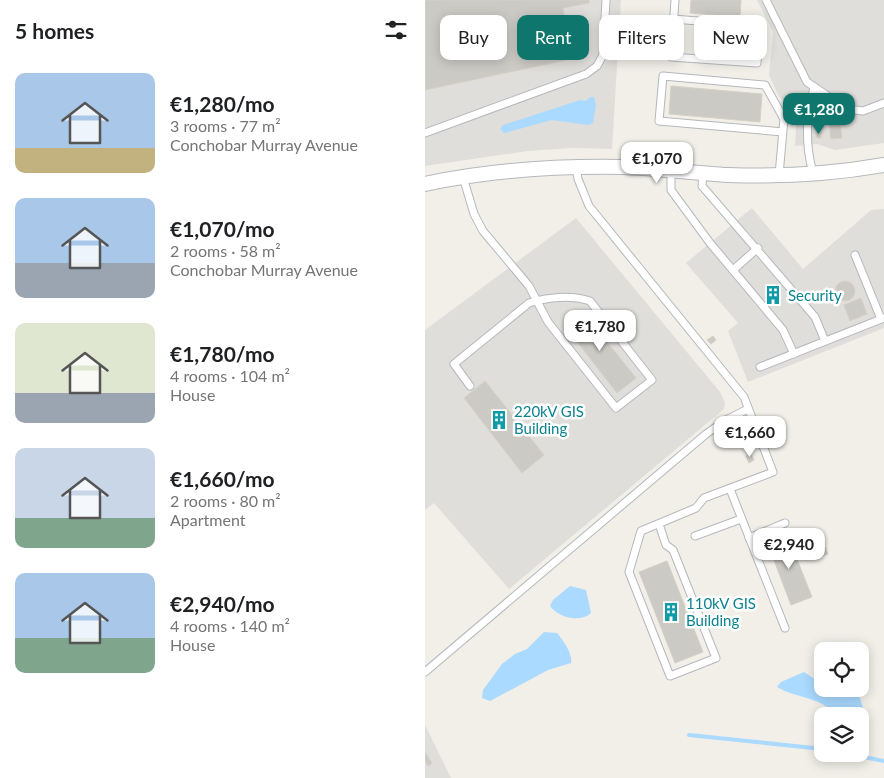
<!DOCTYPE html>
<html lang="en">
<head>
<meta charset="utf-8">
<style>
  :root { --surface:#fff; --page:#f6f6f6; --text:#202124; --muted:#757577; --accent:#0f766e }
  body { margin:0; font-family:Lato,sans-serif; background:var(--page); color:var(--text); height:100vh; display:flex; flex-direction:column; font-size:19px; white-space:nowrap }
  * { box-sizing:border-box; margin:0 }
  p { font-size:16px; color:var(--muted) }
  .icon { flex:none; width:28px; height:28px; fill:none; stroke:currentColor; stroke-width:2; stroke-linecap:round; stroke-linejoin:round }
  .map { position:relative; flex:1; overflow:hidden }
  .sheet { display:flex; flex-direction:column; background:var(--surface); width:425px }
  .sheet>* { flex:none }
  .guide { position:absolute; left:15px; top:15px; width:369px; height:45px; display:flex; gap:10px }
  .controls { position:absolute; left:389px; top:642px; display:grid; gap:10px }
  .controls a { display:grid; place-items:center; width:55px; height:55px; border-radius:10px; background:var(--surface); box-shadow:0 2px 12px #0003; font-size:25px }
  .price { position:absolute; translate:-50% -42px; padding:0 11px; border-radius:10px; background:#fff; color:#222; font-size:16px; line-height:32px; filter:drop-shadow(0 1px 2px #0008) }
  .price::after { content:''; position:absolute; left:50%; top:30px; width:15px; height:11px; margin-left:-8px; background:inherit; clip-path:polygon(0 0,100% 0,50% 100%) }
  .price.active { background:var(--accent); color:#fff }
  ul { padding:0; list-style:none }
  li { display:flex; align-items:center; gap:15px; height:125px; padding:0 15px }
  li span { display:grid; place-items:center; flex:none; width:140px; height:100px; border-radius:10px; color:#555 }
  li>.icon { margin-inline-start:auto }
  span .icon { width:60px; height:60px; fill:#fffc; stroke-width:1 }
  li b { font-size:21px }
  h2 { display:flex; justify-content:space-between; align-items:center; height:60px; padding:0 15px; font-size:21px }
  .tag { padding:0 18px; border-radius:10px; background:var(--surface); box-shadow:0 2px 12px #0003; font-size:18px; line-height:45px }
  .tag.active { background:var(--accent); color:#fff }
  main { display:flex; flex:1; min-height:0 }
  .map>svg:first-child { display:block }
  .industrial { fill:#e0deda }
  .water { fill:#aadaff }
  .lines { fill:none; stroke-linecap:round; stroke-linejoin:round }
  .stream { stroke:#aadaff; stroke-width:4 }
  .building { fill:#cccac5; stroke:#d6d1c6 }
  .lane-casing { stroke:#b5b8bc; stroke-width:9 }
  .street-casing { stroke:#b5b8bc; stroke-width:16 }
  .lane { stroke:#fff; stroke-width:7 }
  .street { stroke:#fff; stroke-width:14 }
  .labels { text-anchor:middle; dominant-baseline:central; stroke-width:5; stroke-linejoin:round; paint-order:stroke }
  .culture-label { font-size:15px; fill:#0d838f; stroke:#fff; text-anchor:start }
</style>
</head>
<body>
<main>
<section class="sheet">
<h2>5 homes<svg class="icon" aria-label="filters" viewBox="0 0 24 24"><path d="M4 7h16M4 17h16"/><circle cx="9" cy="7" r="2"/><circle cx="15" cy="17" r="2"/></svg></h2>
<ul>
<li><span style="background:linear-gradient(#a9c7e8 75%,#c2b280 0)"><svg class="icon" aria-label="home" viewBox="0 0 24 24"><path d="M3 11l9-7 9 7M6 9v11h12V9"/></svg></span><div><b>€1,280/mo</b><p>3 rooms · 77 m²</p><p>Conchobar Murray Avenue</p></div></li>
<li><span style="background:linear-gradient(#a9c7e8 65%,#9aa5b1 0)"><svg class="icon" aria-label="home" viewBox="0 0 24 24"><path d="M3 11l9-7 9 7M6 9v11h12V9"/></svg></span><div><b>€1,070/mo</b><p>2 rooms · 58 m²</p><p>Conchobar Murray Avenue</p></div></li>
<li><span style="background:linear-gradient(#dfe7d0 70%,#9aa5b1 0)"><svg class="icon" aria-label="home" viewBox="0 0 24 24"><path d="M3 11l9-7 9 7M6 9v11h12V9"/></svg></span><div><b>€1,780/mo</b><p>4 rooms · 104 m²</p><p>House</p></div></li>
<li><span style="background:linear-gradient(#c9d6e8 70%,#7fa58c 0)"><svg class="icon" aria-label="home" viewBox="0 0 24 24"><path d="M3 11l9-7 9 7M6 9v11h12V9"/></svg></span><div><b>€1,660/mo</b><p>2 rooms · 80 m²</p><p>Apartment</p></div></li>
<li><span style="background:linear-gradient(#a9c7e8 65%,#7fa58c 0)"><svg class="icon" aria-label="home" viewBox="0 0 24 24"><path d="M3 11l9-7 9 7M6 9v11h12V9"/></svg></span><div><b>€2,940/mo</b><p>4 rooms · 140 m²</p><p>House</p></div></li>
</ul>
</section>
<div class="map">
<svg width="459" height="778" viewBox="0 0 459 778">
  <rect width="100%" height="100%" fill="#f1efe8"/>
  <g class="industrial">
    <polygon points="0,0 196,0 187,149 148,148 103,151 0,166"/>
    <polygon points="332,0 459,0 459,143 410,150 392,144 370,146 372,108 354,97 344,75 348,32"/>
    <polygon points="327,208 378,269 446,210 459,209 459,328 323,382 303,331 313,323 261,263"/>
    <polygon points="151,218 295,392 300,402 299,409 84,589 9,503 0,510 0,330"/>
    <polygon points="0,725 26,778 0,778"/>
  </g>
  <g class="water">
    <polygon points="165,97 169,97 171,105 168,123 163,125 127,120 79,133 75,129 78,125 155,100 161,101"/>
    <path d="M145,586L161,590L166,613C155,623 134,618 125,606L128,600Z"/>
    <path d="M119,632L132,633C138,640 148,654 146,663L123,670L65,701L57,698L58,690L77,664L90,654L102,649Z"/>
    <path d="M379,672L394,682L397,681L398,689H429L433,692L439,711C422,725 409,709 393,702C379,696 366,695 352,687L356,682Z"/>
  </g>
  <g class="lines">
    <g class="stream">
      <polyline points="264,735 398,749"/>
      <polyline points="424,754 459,761"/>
    </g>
  </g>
  <g class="building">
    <polygon points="0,0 164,0 164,3 138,8 140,20 133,21 142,60 0,90"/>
    <polygon points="266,0 316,0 315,17 265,13"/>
    <polygon points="246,86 337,94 335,122 244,114"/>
    <polygon points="415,122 417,138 406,139 404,123"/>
    <polygon points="391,132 396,132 396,138 392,138"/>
    <circle cx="420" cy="291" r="10"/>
    <polygon points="349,287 356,295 348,302 341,294"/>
    <polygon points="436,298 442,314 425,321 419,305"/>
    <polygon points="157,311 211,378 192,393 139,325"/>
    <polygon points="288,336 291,340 286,344 282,340"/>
    <polygon points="60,381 119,455 97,473 39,398"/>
    <polygon points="326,454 329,460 324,463 321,456"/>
    <polygon points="362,534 387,597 366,605 342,542"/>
    <polygon points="400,547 403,554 396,556 393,549"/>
    <polygon points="242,561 278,652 250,663 214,572"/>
    <polygon points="0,752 7,763 3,766 0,761"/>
  </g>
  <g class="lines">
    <g class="lane-casing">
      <g id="lane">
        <polyline points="341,0 382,82 422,109 438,111 459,103"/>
        <polyline points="248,19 335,26 332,63 246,57 250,0"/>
        <polyline points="0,133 161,74 172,66 178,55 181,0"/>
        <polyline points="151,167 153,179 164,206 319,397 348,472 279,498 271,508 216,531 204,572 245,676 291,658 248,550 241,545 234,524"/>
        <polyline points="246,171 246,190 285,243 358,330 369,354"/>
        <polyline points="278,173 277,186 390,317 400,341"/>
        <path d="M388,173C380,145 381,116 389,88"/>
        <polyline points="354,175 359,119 340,85 238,76 234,121 358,132"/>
        <path d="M38,177L49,214L58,231L104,286L123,322L191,408L227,380L165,301C146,295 123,297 104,303L29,364L45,386"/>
        <polyline points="430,255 456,319"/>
        <polyline points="308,270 333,248"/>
        <polyline points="335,367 459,318"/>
        <polyline points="305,489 360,628"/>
        <polyline points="270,536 316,519"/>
        <polyline points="324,538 360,523"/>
        <polyline points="0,672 281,434 301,420 323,409"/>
      </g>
    </g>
    <g class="street-casing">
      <path id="street" d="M0,184C64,170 131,166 197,167C232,168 268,173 303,175C355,177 408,174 459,165"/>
    </g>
    <use href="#lane" class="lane"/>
    <use href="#street" class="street"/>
  </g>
  <defs>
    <g id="building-bare" transform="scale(1.5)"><path d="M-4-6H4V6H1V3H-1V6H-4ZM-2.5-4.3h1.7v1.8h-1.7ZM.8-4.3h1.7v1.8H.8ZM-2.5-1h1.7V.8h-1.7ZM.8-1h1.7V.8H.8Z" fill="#0f9aa8" stroke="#fff" stroke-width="2.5" paint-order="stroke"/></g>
  </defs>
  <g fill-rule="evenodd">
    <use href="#building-bare" x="348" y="295"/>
    <use href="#building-bare" x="74" y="420"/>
    <use href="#building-bare" x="246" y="612"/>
  </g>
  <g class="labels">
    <g class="culture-label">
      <text x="363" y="295">Security</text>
      <text x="89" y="411">220kV GIS<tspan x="89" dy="17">Building</tspan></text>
      <text x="261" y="603">110kV GIS<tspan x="261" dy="17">Building</tspan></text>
    </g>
  </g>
</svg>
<div class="controls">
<a><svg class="icon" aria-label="locate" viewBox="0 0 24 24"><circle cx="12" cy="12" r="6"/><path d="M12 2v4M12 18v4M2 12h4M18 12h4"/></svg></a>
<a><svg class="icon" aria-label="layers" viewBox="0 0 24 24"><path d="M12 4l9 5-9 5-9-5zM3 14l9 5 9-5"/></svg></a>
</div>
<b class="price active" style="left:394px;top:135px">€1,280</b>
<b class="price" style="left:232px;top:184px">€1,070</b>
<b class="price" style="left:175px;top:352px">€1,780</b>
<b class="price" style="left:325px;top:458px">€1,660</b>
<b class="price" style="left:364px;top:570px">€2,940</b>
<div class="guide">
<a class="tag">Buy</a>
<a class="tag active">Rent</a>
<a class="tag">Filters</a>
<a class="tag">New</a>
</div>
</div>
</main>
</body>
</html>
